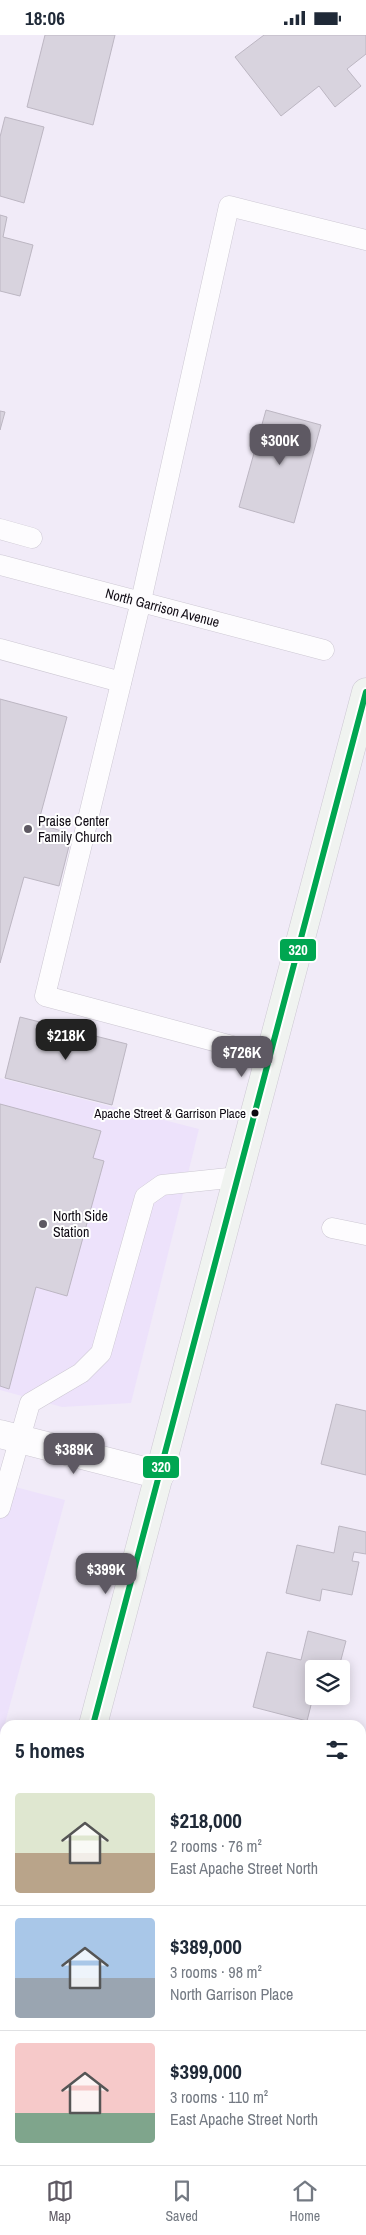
<!DOCTYPE html>
<html lang="en">
<head>
<meta charset="utf-8">
<style>
  :root { --surface:#fff; --page:#f6f6f7; --text:#1f2937; --muted:#747a83; --line:#e0e1e3; --accent:#5e5963 }
  body { margin:0; font-family:"Archivo Narrow",sans-serif; background:var(--page); color:var(--text); height:100vh; display:flex; flex-direction:column; font-size:19px; white-space:nowrap }
  * { box-sizing:border-box; margin:0 }
  p { font-size:16px; color:var(--muted) }
  .icon { flex:none; width:28px; height:28px; fill:none; stroke:currentColor; stroke-width:2; stroke-linecap:round; stroke-linejoin:round }
  .map { position:relative; flex:1; overflow:hidden }
  .side { position:absolute; left:0px; top:1685px; width:366px; height:445px; display:flex; flex-direction:column; background:var(--surface); border-radius:15px 15px 0 0; box-shadow:0 2px 12px #0003 }
  .side>* { flex:none }
  .buttons { position:absolute; left:305px; top:1625px; display:grid; gap:10px }
  .buttons a { display:grid; place-items:center; width:45px; height:45px; border-radius:5px; background:var(--surface); box-shadow:0 2px 12px #0003; font-size:25px }
  .price { position:absolute; translate:-50% -42px; padding:0 11px; border-radius:10px; background:var(--accent); color:#fff; font-size:16px; line-height:32px; filter:drop-shadow(0 1px 2px #0008) }
  .price::after { content:''; position:absolute; left:50%; top:30px; width:15px; height:11px; margin-left:-8px; background:inherit; clip-path:polygon(0 0,100% 0,50% 100%) }
  .price.current { background:#222; color:#fff }
  ul { padding:0; list-style:none }
  li { display:flex; align-items:center; gap:15px; height:125px; padding:0 15px }
  li+li { border-top:1px solid var(--line) }
  li span { display:grid; place-items:center; flex:none; width:140px; height:100px; border-radius:5px; color:#555 }
  li>.icon { margin-inline-start:auto }
  span .icon { width:60px; height:60px; fill:#fffc; stroke-width:1 }
  li b { font-size:21px }
  h2 { display:flex; justify-content:space-between; align-items:center; height:60px; padding:0 15px; font-size:21px }
  .status { display:flex; justify-content:space-between; align-items:center; height:35px; padding:0 25px; background:var(--surface); direction:ltr }
  .status svg { height:14px; fill:currentColor }
  .tab-bar { display:flex; justify-content:space-around; align-items:center; height:70px; border-top:1px solid var(--line); background:var(--surface); font-size:14px; color:var(--muted) }
  .tab-bar a { display:grid; justify-items:center; gap:2px }
  .tab-bar .current { color:var(--accent) }
  .map>svg:first-child { display:block }
  .built { fill:#ede2fb }
  .building { fill:#d8d3de; stroke:#bcb6c2 }
  .lines { fill:none; stroke-linecap:round; stroke-linejoin:round }
  .lane-casing { stroke:#cdc8d3; stroke-width:21 }
  .street-casing { stroke:#cdc8d3; stroke-width:29 }
  .secondary-casing { stroke:#cdc8d3; stroke-width:29 }
  .lane { stroke:#fdfcfe; stroke-width:20 }
  .street { stroke:#fdfcfe; stroke-width:28 }
  .secondary { stroke:#f0f3f0; stroke-width:28 }
  .bus-1-casing { stroke:#fff; stroke-width:10 }
  .bus-1 { stroke:#00a651; stroke-width:6 }
  .poi-dot { fill:#5e5963; stroke:#fff; stroke-width:2 }
  .bus-dot { fill:#0f0a13; stroke:#fff; stroke-width:2 }
  .labels { text-anchor:middle; dominant-baseline:central; stroke-width:4; stroke-linejoin:round; paint-order:stroke }
  .bus-label { font-size:13px; fill:#0f0a13; stroke:#fff; text-anchor:end }
  .street-label { font-size:14px; fill:#0f0a13; stroke:#fff }
  .poi-label { font-size:14px; fill:#0f0a13; stroke:#fff; text-anchor:start }
  .line-badge { stroke:#fff; stroke-width:2 }
  .badge-label { font-size:14px; text-anchor:middle; font-weight:bold; fill:#fff }
</style>
</head>
<body>
<div class="status"><b>18:06</b><svg viewBox="0 0 49 12"><path d="M0 12V9h3v3zM5 12V6h3v6zM10 12V3h3v9zM15 12V0h3v12zM26 1h20v11H26zM47 4h2v5h-2z"/></svg></div>
<div class="map">
<svg width="366" height="2130" viewBox="0 0 366 2130">
  <rect width="100%" height="100%" fill="#f1ebf8"/>
  <g class="built">
    <polygon points="0,1043 199,1094 131,1368 62,1372 0,1355"/>
    <polygon points="0,1448 65,1465 0,1707"/>
  </g>
  <g class="building">
    <polygon points="45,0 115,0 93,90 27,72"/>
    <polygon points="264,0 366,0 366,19 347,34 361,51 335,72 319,51 281,81 235,22"/>
    <polygon points="5,82 44,92 24,168 0,161 0,102"/>
    <polygon points="0,180 7,182 3,202 33,210 20,261 0,256"/>
    <polygon points="266,375 321,390 294,488 239,472"/>
    <polygon points="0,376 5,377 0,395"/>
    <polygon points="0,664 67,682 38,789 72,799 59,851 24,842 0,928"/>
    <polygon points="20,982 127,1009 112,1070 5,1043"/>
    <polygon points="0,1069 101,1096 93,1123 104,1126 67,1261 36,1252 9,1354 0,1351"/>
    <polygon points="336,1369 366,1376 366,1440 321,1429"/>
    <polygon points="339,1491 366,1497 366,1519 354,1517 352,1526 359,1527 352,1560 322,1554 320,1566 286,1558 297,1510 334,1518"/>
    <polygon points="308,1596 346,1606 339,1632 321,1628 320,1634 314,1634 314,1658 307,1686 253,1672 267,1617 301,1625"/>
  </g>
  <g class="lines">
    <g class="lane-casing">
      <g id="lane">
        <polyline points="0,494 32,503"/>
        <path id="s1" d="M0,530L324,615"/>
        <polyline points="0,614 121,647"/>
        <polyline points="270,1021 45,961 141,566 229,171 366,205"/>
        <polyline points="332,1193 366,1200"/>
        <polyline points="0,1473 30,1368 81,1338 101,1318 145,1162 162,1150 238,1142"/>
      </g>
    </g>
    <g class="street-casing">
      <polyline id="street" points="0,1399 160,1440"/>
    </g>
    <g class="secondary-casing">
      <g id="secondary">
        <polyline points="93,1690 366,657"/>
        <polyline points="0,1839 5,1840"/>
        <polyline points="0,2045 5,2025"/>
      </g>
    </g>
    <use href="#lane" class="lane"/>
    <use href="#street" class="street"/>
    <use href="#secondary" class="secondary"/>
    <g class="bus-1-casing">
      <polyline id="bus-1" points="93,1690 366,657"/>
    </g>
    <use href="#bus-1" class="bus-1"/>
  </g>
  <g class="poi-dot">
    <circle cx="28" cy="794" r="5"/>
    <circle cx="43" cy="1189" r="5"/>
  </g>
  <circle class="bus-dot" cx="255" cy="1078" r="4.5"/>
  <g class="labels">
    <g class="bus-label">
      <text x="246" y="1078">Apache Street &amp; Garrison Place</text>
    </g>
    <g class="street-label">
      <text stroke="none"><textPath href="#s1" startOffset="168">North Garrison Avenue</textPath></text>
    </g>
    <g class="poi-label">
      <text x="38" y="786">Praise Center<tspan x="38" dy="16">Family Church</tspan></text>
      <text x="53" y="1181">North Side<tspan x="53" dy="16">Station</tspan></text>
    </g>
  </g>
  <g class="line-badge">
    <rect x="279" y="903" width="38" height="24" rx="5" fill="#00a651"/>
    <rect x="142" y="1420" width="38" height="24" rx="5" fill="#00a651"/>
  </g>
  <g class="badge-label">
    <text x="298" y="920">320</text>
    <text x="161" y="1437">320</text>
  </g>
</svg>
<div class="buttons">
<a><svg class="icon" aria-label="layers" viewBox="0 0 24 24"><path d="M12 4l9 5-9 5-9-5zM3 14l9 5 9-5"/></svg></a>
</div>
<b class="price" style="left:280px;top:431px">$300K</b>
<b class="price current" style="left:66px;top:1026px">$218K</b>
<b class="price" style="left:242px;top:1043px">$726K</b>
<b class="price" style="left:74px;top:1440px">$389K</b>
<b class="price" style="left:106px;top:1560px">$399K</b>
<section class="side">
<h2>5 homes<svg class="icon" aria-label="filters" viewBox="0 0 24 24"><path d="M4 7h16M4 17h16"/><circle cx="9" cy="7" r="2"/><circle cx="15" cy="17" r="2"/></svg></h2>
<ul>
<li><span style="background:linear-gradient(#dfe7d0 60%,#b9a48a 0)"><svg class="icon" aria-label="home" viewBox="0 0 24 24"><path d="M3 11l9-7 9 7M6 9v11h12V9"/></svg></span><div><b>$218,000</b><p>2 rooms · 76 m²</p><p>East Apache Street North</p></div></li>
<li><span style="background:linear-gradient(#a9c7e8 60%,#9aa5b1 0)"><svg class="icon" aria-label="home" viewBox="0 0 24 24"><path d="M3 11l9-7 9 7M6 9v11h12V9"/></svg></span><div><b>$389,000</b><p>3 rooms · 98 m²</p><p>North Garrison Place</p></div></li>
<li><span style="background:linear-gradient(#f6c9c9 70%,#7fa58c 0)"><svg class="icon" aria-label="home" viewBox="0 0 24 24"><path d="M3 11l9-7 9 7M6 9v11h12V9"/></svg></span><div><b>$399,000</b><p>3 rooms · 110 m²</p><p>East Apache Street North</p></div></li>
</ul>
</section>
</div>
<nav class="tab-bar">
<a class="current"><svg class="icon" aria-label="map" viewBox="0 0 24 24"><path d="M3 6l6-2 6 2 6-2v14l-6 2-6-2-6 2zM9 4v14M15 6v14"/></svg>Map</a>
<a><svg class="icon" aria-label="saved" viewBox="0 0 24 24"><path d="M7 4h10v16l-5-4-5 4z"/></svg>Saved</a>
<a><svg class="icon" aria-label="home" viewBox="0 0 24 24"><path d="M3 11l9-7 9 7M6 9v11h12V9"/></svg>Home</a>
</nav>
</body>
</html>
